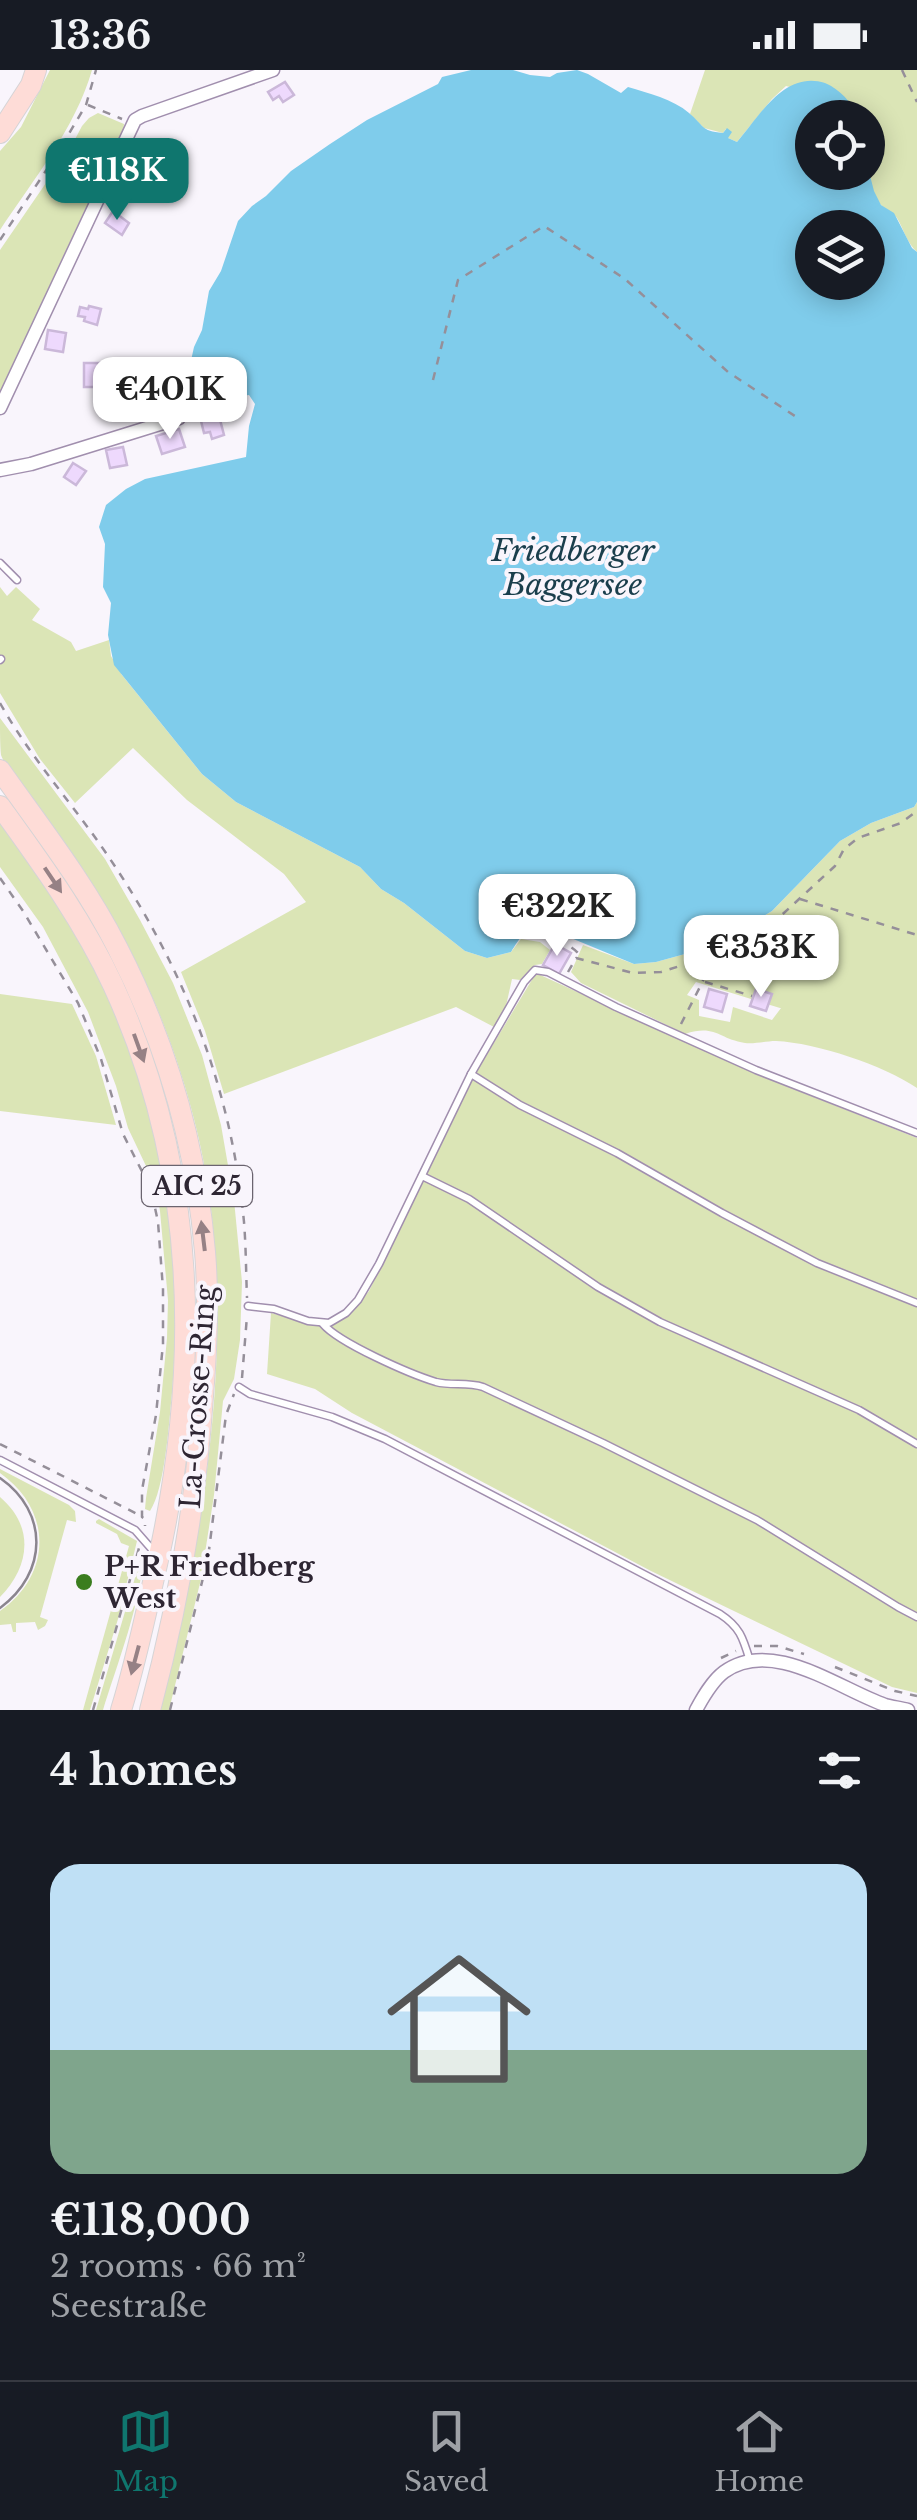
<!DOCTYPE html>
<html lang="en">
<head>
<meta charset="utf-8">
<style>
  :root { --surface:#171b24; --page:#242831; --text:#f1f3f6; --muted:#9ea1a6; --line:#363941; --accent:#0f766e }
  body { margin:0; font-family:"Libre Baskerville",serif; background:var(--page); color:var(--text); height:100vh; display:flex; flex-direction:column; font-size:38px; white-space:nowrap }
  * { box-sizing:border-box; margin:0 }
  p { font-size:32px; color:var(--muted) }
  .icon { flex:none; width:55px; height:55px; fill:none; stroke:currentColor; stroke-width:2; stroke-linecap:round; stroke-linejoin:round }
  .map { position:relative; height:1640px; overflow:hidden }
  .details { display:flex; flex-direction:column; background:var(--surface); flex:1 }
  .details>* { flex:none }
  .fabs { position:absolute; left:795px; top:30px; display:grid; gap:20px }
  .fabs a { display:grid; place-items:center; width:90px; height:90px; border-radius:50%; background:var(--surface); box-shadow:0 5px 25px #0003; font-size:50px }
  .price { position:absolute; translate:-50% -85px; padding:0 22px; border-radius:20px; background:#fff; color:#222; font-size:32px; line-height:65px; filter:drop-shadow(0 2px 5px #0008) }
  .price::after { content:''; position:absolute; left:50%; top:60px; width:30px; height:22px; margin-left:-15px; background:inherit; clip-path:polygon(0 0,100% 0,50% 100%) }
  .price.current { background:var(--accent); color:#fff }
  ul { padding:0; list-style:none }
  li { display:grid; align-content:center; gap:20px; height:530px; padding:0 50px }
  li span { display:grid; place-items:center; height:310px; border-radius:30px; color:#555 }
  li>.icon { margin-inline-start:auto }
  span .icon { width:180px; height:180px; fill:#fffc; stroke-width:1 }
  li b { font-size:42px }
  h2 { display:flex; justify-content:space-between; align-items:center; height:120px; padding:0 50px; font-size:42px }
  .status { display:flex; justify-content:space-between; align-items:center; height:70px; padding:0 50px; background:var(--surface); direction:ltr }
  .status svg { height:28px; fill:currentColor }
  .tabs { display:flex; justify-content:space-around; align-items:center; height:140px; border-top:2px solid var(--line); background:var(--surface); font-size:28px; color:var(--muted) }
  .tabs a { display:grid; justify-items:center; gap:5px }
  .tabs .current { color:var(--accent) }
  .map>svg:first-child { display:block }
  .green { fill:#dbe5b6; fill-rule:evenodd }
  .water { fill:#7fcceb; fill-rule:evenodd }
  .building { fill:#eed9fd; stroke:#cbb8d9; stroke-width:2.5 }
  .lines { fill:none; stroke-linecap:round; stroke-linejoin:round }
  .lane-casing { stroke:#a18fae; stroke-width:9 }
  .street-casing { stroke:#a18fae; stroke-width:15 }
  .primary-casing { stroke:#d5d4d6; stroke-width:22 }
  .path { stroke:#958f99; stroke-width:2.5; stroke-dasharray:8 8; stroke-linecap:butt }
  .lane { stroke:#fff; stroke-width:6 }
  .street { stroke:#fff; stroke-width:12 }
  .primary { stroke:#fedcd7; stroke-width:20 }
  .tram { stroke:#8b858f; stroke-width:2.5 }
  .oneway { fill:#968185 }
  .poi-dot { fill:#3b7d1f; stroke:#f9f5fc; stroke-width:4 }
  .labels { text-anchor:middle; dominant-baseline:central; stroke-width:8; stroke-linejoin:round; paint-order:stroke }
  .shield { fill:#f9f5fc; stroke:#6b646f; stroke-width:2.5 }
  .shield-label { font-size:25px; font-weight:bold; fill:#2e2633 }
  .street-label { font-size:28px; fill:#2e2633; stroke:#f9f5fc }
  .poi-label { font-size:28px; font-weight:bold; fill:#2e2633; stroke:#f9f5fc; text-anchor:start }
  .water-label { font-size:30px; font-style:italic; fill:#1a3e4c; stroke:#f9f5fc }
</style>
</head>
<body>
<div class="status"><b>13:36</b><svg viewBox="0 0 49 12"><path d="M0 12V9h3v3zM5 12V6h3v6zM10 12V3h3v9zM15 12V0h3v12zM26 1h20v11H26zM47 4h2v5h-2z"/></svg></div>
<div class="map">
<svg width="917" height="1640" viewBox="0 0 917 1640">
  <rect width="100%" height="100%" fill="#f9f5fc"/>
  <g class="green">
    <path d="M50,0H92C75,59 33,110 0,160V81L21,57Z"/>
    <path d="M705,0H917V182C907,173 904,160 897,148C892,141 884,139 879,133C862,110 868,74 868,48L858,47L851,33L786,16L772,29L737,72L728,68L726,59L723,63L704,58L690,44Z"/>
    <polygon points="98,43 124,54 123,65 107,93 0,322 0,180 72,75 82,56 89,48"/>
    <polygon points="0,517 7,526 16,517 40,539 32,550 71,572 76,581 109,570 111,586 122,605 202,704 236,732 360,797 381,819 404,833 465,881 487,888 511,882 521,869 540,872 550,880 542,894 535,895 520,910 512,909 506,936 494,957 456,937 224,1024 205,961 181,902 306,832 284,804 187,730 133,678 75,733 40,689 0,623"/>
    <path d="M0,648L105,789L140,850L173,913L202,985L221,1055L234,1130L242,1212L240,1270L234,1309L223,1331L214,1425L201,1509L169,1640H159C201,1476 232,1301 210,1131C200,1053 172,965 137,894C111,839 75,790 40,741C31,727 6,699 1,685C0,675 0,659 0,648Z"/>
    <path d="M917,732V1018C883,995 817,973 776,971C766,971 755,974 745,973C718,969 716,954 685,964L581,913L571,902L583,875L634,894L656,892L703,879L734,864L772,841L840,771L871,753L914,737ZM696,912L780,938H781L772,950L733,937L730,952L699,946V930L687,925Z"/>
    <path d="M0,750C38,803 78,857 105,916C164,1046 184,1181 172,1323C169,1352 165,1419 150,1441L145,1439L146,1428L160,1342L167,1268L168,1230L160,1141L155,1115L128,1058L116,1016L88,942L43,857L0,797Z"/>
    <polygon points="536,903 758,1005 917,1068 917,1623 892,1617 651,1501 352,1343 315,1319 267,1304 271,1243 327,1258 351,1243 369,1221 474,1006"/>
    <polygon points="0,924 72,934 96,986 116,1055 0,1041"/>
    <path d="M0,1399L69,1435L75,1441L76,1452L67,1450L40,1547L48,1550L45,1556L38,1560L35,1552L16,1553V1562H13L11,1554L0,1555V1541C52,1505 53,1440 0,1403Z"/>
    <path d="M0,1427C35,1457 30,1496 0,1527Z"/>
    <polygon points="99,1449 137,1471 118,1549 90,1640 83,1640 129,1476 121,1473 117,1464 96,1453 96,1451"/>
    <path d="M142,1484C145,1523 115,1600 103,1640H96Z"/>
  </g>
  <path class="water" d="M471,0H513L530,5L550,7L557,3L577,0L588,4L621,23L628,17C648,23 673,29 689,43C704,55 700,61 723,63L727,58L732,62L728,68L737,72C759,47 784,0 825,13C841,20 851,32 858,47L812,48V102H868V98L874,121L881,135L894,143L912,178L917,182V732L914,737L871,753L840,771L772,841L734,864L703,879L656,892L634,894L571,868L546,850C528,853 520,868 511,882L487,888L465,881L404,833L381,819L360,797L236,732L202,704L114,595L108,565L111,533L103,517L105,474L99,457L106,435L126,419L145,409L246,387L249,356L255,334L249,325L203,331L190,295L194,277L202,260L209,221L221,201L238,151L252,136L266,126L291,101L330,74L367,50L438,14L442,7ZM812,158H868V212H812Z"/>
  <g class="building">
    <polygon points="285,12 294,25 283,32 279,26 273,30 268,22"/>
    <polygon points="113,141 129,153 122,165 105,153"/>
    <polygon points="89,236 101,239 97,255 84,251 85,247 78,246 80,237 88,239"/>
    <polygon points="48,260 66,263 63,282 45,279"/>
    <rect x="84" y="293" width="16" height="24"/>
    <polygon points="218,342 224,365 212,369 210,362 204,363 200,347"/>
    <polygon points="179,359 185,377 162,384 156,366"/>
    <polygon points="123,377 127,395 110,398 106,380"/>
    <polygon points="73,393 86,401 76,415 64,407"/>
    <polygon points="555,874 571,883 559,904 543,895"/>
    <polygon points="709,919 727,924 722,942 704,937"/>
    <polygon points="756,919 772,924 766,941 750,936"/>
  </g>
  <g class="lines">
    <g class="lane-casing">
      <g id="lane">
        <polyline points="0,493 17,510"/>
        <polyline points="0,590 1,589"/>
        <polyline points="471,1004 520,1035 617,1083 722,1143 817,1193 917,1233"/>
        <polyline points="422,1106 469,1129 598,1217 660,1252 859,1340 917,1374"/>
        <polyline points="248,1236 274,1239 308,1251 329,1253 346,1243 358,1230 379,1194 471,1004 524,912 535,900 548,902 616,937 756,1000 917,1063"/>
        <path d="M323,1254C339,1273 410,1304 436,1312C451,1316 467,1312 483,1317L603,1373L757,1450L898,1537L917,1547"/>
        <path d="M239,1317L250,1324L332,1347L385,1369L720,1544C740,1557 743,1568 750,1591"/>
        <polyline points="0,1390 135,1460 156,1484"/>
      </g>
    </g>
    <g class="street-casing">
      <g id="street">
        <polyline points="0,338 135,50 142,46 273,0"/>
        <polyline points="0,400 31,394 179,348"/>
        <path d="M696,1640C703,1627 712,1611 724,1602C772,1567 839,1619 885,1635C892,1637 901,1638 908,1640"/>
      </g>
    </g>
    <g class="primary-casing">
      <g id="primary">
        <polyline points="0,63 31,15 36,0"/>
        <path d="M0,700C41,758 85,814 117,877C166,972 196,1075 205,1182C209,1230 207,1278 203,1326C196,1433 178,1536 150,1640"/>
        <path d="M0,736C41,793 83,850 113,915C197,1097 201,1293 159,1486C147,1537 137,1589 121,1640"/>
      </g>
    </g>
    <g class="path">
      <polyline points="902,0 917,32"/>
      <polyline points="88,35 122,49"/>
      <polyline points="0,170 55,87 86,35 96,0"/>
      <polyline points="433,310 458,210 544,156 625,209 728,302 801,350"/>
      <path d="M0,633C30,687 72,733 106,783C183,895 231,1016 244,1152C246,1177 246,1203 247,1228"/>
      <polyline points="0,808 23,841 78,933 101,989 123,1064 151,1119 158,1152 163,1219 163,1274 156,1345 142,1420 142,1447 145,1449 145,1456"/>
      <polyline points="800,829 917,865"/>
      <path d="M548,857C552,871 568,872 578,883L576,887"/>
      <polyline points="568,902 576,888 633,903 661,902 730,880 760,865 835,796 844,779 858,768 901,753 917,741"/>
      <polyline points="705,912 752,926"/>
      <polyline points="681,954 703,911 702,892"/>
      <polyline points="242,1308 247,1246"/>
      <polyline points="0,1374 141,1446"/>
      <polyline points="754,1576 777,1576 804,1584"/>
      <polyline points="721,1588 736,1581"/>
      <polyline points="835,1597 895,1621 917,1626"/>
      <polyline points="93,1640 139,1478"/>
      <polyline points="170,1640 208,1488 226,1345 234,1324"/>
    </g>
    <use href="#lane" class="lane"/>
    <use href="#street" class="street"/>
    <use href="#primary" class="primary"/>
    <path class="tram" d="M0,1408C49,1442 48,1503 0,1538"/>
  </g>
  <defs><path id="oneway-solid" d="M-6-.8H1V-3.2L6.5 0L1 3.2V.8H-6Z" transform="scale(2.5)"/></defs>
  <g class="oneway">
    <use href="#oneway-solid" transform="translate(53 810) rotate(56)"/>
    <use href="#oneway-solid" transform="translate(139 978) rotate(70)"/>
    <use href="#oneway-solid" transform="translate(203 1166) rotate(-97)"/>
    <use href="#oneway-solid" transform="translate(135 1590) rotate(105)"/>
  </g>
  <circle class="poi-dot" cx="84" cy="1512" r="10"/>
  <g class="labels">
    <rect class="shield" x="142" y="1096" width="110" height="40" rx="8"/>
    <g class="shield-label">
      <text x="197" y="1116">AIC 25</text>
    </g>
    <g class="street-label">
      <text transform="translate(198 1327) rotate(-86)">La-Crosse-Ring</text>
    </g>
    <g class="poi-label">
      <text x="104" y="1496">P+R Friedberg<tspan x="104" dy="32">West</tspan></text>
    </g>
    <g class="water-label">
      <text x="573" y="480">Friedberger<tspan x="573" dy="34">Baggersee</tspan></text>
    </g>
  </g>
</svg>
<div class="fabs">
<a><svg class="icon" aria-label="locate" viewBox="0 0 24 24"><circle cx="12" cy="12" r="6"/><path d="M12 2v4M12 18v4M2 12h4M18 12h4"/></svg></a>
<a><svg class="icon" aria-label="layers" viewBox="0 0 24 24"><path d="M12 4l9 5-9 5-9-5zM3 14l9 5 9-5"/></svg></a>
</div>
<b class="price current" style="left:117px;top:153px">€118K</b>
<b class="price" style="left:170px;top:372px">€401K</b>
<b class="price" style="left:557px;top:889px">€322K</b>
<b class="price" style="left:761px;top:930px">€353K</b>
</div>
<section class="details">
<h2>4 homes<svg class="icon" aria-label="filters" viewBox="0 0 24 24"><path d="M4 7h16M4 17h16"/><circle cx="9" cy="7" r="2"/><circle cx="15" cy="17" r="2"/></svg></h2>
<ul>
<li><span style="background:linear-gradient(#bfe0f5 60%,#7fa58c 0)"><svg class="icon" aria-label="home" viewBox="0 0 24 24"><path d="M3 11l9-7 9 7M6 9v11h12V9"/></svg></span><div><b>€118,000</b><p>2 rooms · 66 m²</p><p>Seestraße</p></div></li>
</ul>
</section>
<nav class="tabs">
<a class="current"><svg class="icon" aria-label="map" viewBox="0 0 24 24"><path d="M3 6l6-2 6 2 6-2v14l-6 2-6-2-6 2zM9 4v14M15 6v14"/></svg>Map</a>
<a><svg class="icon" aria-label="saved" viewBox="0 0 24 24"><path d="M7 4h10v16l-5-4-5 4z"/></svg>Saved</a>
<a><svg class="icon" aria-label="home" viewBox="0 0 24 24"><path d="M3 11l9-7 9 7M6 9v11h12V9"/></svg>Home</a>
</nav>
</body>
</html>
